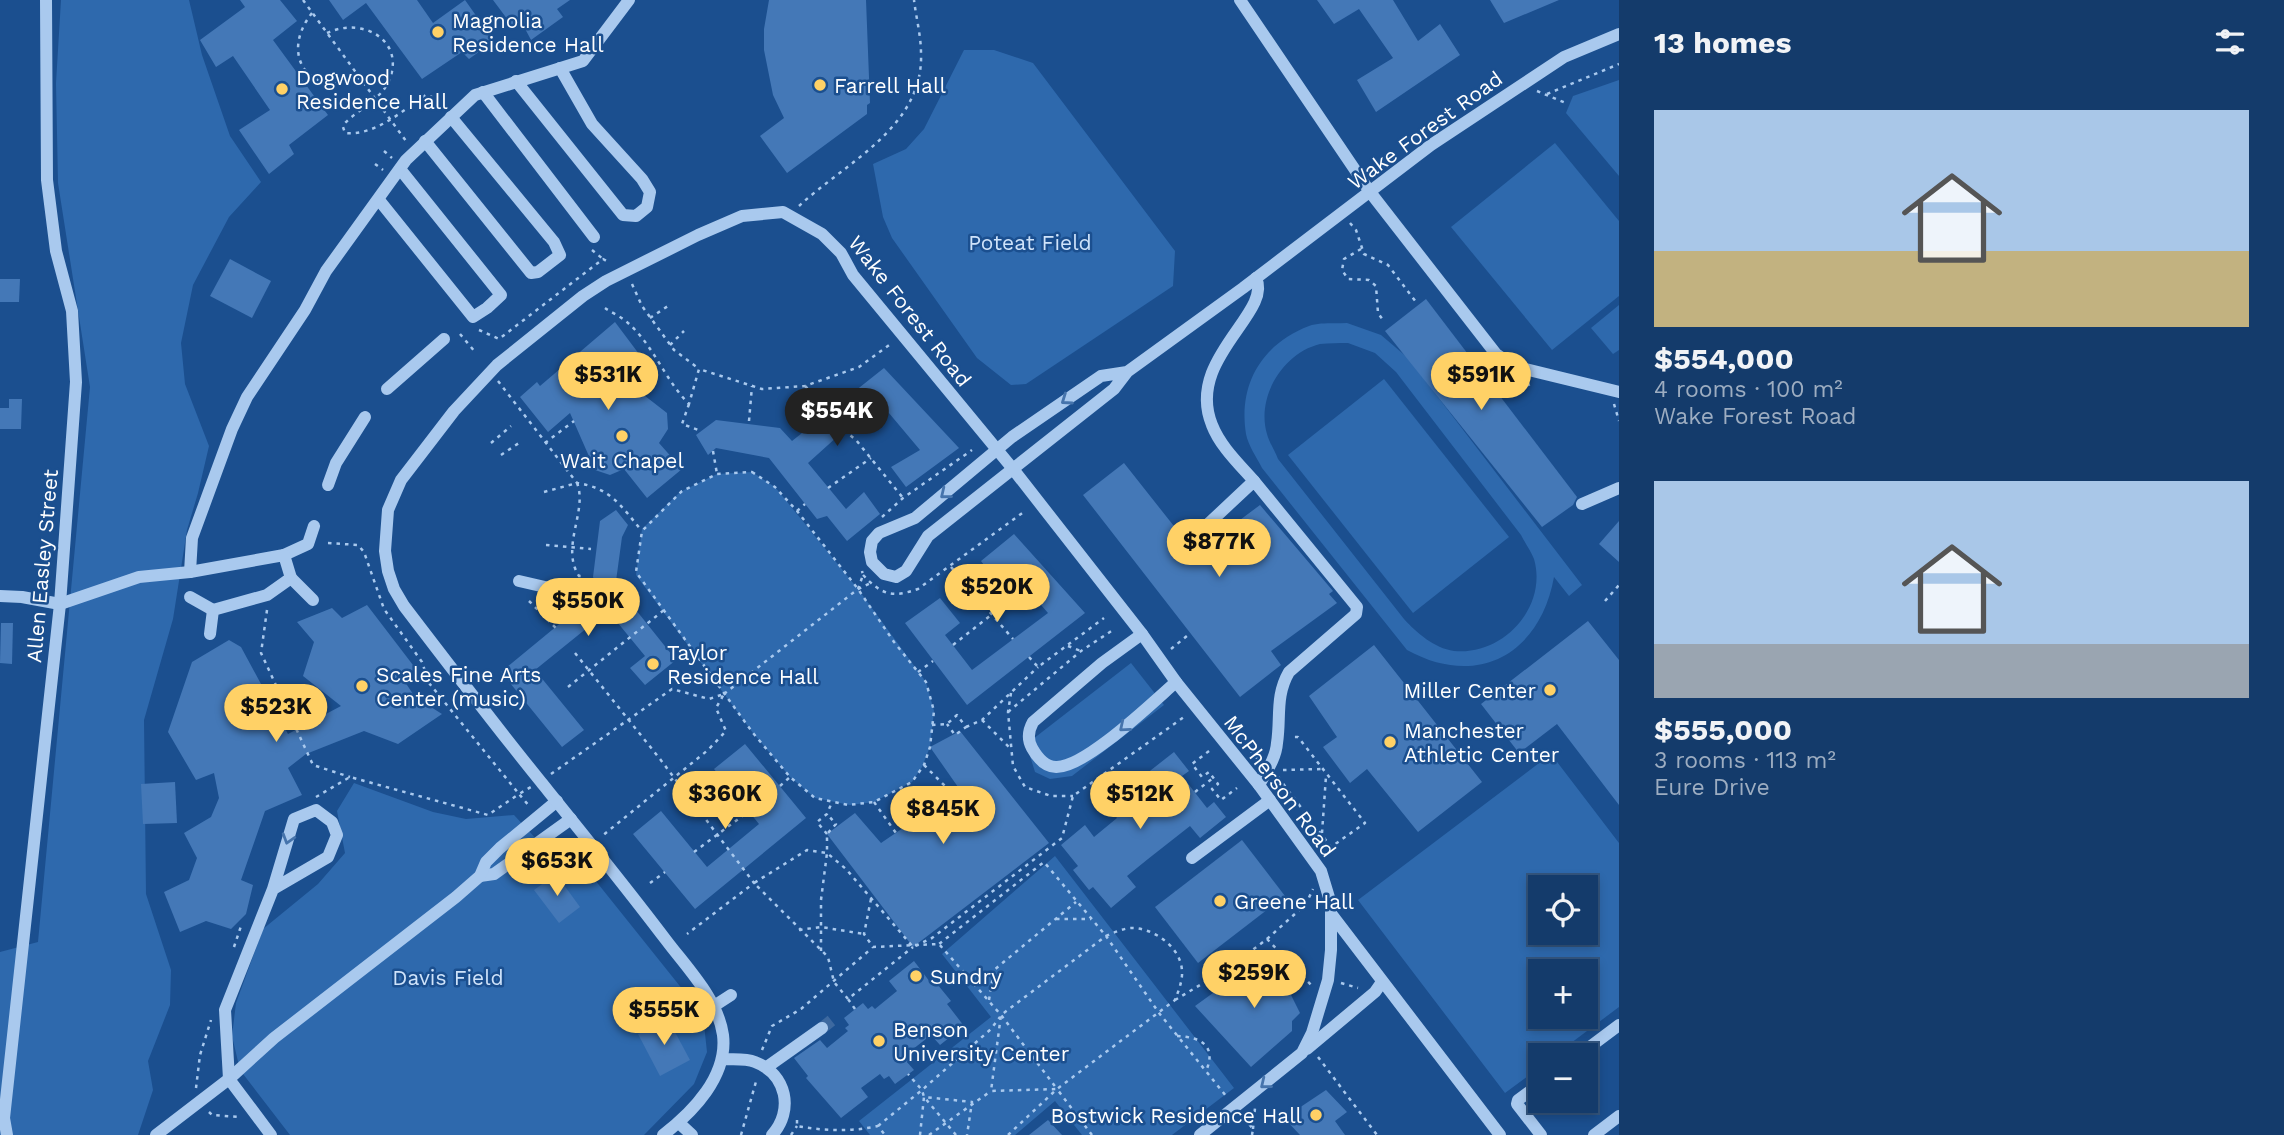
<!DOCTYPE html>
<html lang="en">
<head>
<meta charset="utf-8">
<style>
  :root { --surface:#143b6b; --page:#214673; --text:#f1f3f6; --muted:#9dadc1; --line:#33557e; --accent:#ffd166 }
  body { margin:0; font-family:"Work Sans",sans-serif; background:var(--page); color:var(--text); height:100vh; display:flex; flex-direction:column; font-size:26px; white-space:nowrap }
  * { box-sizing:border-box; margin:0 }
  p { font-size:23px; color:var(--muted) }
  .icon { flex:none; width:38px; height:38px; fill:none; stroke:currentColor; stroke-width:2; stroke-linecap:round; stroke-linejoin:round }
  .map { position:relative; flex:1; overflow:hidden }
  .details { display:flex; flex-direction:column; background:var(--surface); width:665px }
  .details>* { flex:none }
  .controls { position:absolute; left:1528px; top:875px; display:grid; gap:14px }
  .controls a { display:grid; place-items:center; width:70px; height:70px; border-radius:0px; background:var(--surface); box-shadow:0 4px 10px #0003,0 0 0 2px var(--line); font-size:35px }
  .price { position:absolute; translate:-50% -60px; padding:0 16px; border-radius:24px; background:var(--accent); color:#111; font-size:23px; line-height:46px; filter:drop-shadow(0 2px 4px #0008) }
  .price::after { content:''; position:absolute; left:50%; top:42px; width:21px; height:16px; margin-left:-10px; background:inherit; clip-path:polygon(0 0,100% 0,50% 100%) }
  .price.current { background:#222; color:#fff }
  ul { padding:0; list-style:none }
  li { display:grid; align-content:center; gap:14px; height:371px; padding:0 35px }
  li span { display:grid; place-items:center; height:217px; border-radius:0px; color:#555 }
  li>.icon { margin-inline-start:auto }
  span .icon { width:126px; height:126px; fill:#fffc; stroke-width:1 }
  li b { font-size:30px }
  h2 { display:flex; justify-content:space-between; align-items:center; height:84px; padding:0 35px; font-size:30px }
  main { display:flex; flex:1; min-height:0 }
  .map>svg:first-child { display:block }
  .green { fill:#2e69ad; fill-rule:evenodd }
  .building { fill:#4478b7 }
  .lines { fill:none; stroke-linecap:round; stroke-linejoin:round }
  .minor-tunnel { stroke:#3d69a0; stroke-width:12; stroke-dasharray:12 6; stroke-linecap:butt }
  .path { stroke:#a9c9ee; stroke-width:2.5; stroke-dasharray:3.5 5; stroke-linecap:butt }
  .minor { stroke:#a9c9ee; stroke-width:12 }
  .oneway { stroke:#4674ac }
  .poi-dot { fill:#ffd166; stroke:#1b4f8f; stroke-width:2.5 }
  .labels { text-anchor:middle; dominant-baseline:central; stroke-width:5; stroke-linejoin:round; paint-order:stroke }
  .poi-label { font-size:21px; fill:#fff; stroke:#1b4f8f; text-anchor:start }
  .street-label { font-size:21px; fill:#fff; stroke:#1b4f8f }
  .park-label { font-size:21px; fill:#cfe3fa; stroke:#1b4f8f }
</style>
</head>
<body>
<main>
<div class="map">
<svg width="1619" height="1135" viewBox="0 0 1619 1135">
  <rect width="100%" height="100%" fill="#1b4f8f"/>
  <g class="green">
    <polygon points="61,0 189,0 202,55 230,136 261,182 229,217 193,285 181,343 185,384 209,446 198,493 187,530 173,619 144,720 146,894 171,970 170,1005 148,1061 153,1090 138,1135 0,1135 0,952 38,942 90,387 58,183 56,83"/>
    <polygon points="964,50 994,50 1033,63 1175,251 1173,286 1026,384 1011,385 977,358 892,238 883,217 873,164 906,149 924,129"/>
    <polygon points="1619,80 1619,176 1566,113 1573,96"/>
    <polygon points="1555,143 1619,221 1619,296 1552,350 1451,227"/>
    <polygon points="1619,305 1619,350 1613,354 1591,328"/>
    <path d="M1347,323L1381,335L1408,358L1582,585L1569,596L1554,577C1540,654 1478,689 1407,650L1262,468C1257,458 1248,445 1246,434C1238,384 1262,344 1309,326C1320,322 1335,324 1347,323ZM1348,343L1375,353L1396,372L1521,535C1525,543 1531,551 1534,559C1548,608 1502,656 1454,651C1434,648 1417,633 1404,619L1278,459C1275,451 1269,442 1267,434C1256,397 1283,353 1320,344C1329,343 1339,343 1348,343Z"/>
    <polygon points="1384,379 1509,537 1413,613 1288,455"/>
    <polygon points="752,472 775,487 858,589 926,682 934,711 930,747 922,767 912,782 874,802 850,805 815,798 790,777 753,733 636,575 642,529 680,492 717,474"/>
    <polygon points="1131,663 1164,705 1072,776 1050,779 1035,772 1030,756 1033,739"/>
    <path d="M1551,754L1619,843V1007L1555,1055H1540V1067L1505,1093L1358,900ZM1540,887H1586V933H1540ZM1540,971H1586V1017H1540Z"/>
    <polygon points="354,783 433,812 466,819 514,815 566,871 583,865 703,1015 707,1052 694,1084 644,1135 290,1135 240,1070 232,1036 236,1003 263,929 318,884 345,853 337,811"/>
    <polygon points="1055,856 1234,1088 1172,1135 1082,1135 1055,1101 1015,1135 870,1135 859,1121 991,1017 942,954"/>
  </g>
  <g class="building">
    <polygon points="240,0 280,0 297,21 273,40 328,115 289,145 294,154 269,174 239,130 270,110 233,56 216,67 200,40 245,7"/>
    <polygon points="329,0 417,0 433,23 465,0 494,41 469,59 462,52 422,79 366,3 343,20"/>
    <polygon points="493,0 570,0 557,9 563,17 531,40 522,23 514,28"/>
    <polygon points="769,0 866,0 870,103 867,105 867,114 787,173 760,136 784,118 773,95 764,50 764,29"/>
    <polygon points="1317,0 1393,0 1418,41 1440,24 1460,55 1376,112 1357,80 1393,58 1359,9 1334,24"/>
    <polygon points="1490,0 1559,0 1504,23"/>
    <polygon points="230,259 271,281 252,318 210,296"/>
    <polygon points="0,279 20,279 19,302 0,302"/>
    <polygon points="1426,299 1577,497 1573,505 1542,527 1385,331"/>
    <polygon points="615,322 642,358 618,375 667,413 668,429 659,443 682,469 647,498 624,469 610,475 595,470 570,413 548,432 520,397 537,382 540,386"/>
    <polygon points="884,368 959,448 906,487 891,467 920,450 878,400 808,463 846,509 864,492 880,514 847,541 827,516 817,519 769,458 716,448 708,455 696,435 716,420 780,428 792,441"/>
    <polygon points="9,399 22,399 21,429 0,429 0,408 9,408"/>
    <polygon points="1124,463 1177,530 1183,526 1187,532 1181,542 1187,549 1193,549 1198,545 1201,549 1260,505 1333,591 1329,594 1337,603 1271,651 1281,665 1240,697 1083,495"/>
    <polygon points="616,510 628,525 622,537 616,581 623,588 620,590 676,660 645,685 630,668 645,656 608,611 535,670 584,730 562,747 501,672 569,616 578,615 581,606 600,591 593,577 600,521"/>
    <polygon points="1619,521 1619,562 1599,544"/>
    <polygon points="1014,534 1085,613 967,705 905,623 940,598 960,623 945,635 972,670 1048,613 1009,568 996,581 981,561"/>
    <polygon points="367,605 416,669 401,676 415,697 442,714 398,744 364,731 306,754 288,768 302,795 265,811 241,880 253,885 246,914 231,929 206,921 180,932 164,892 189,880 197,858 184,833 211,817 219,798 214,773 196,780 168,732 192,662 229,640 241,647 288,734 341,706 303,676 314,642 297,622 332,608 342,618"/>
    <polygon points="1588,621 1619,660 1619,805 1557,724 1519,753 1481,704"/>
    <polygon points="1,623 13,623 12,664 0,663"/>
    <polygon points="1374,645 1482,782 1418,832 1367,769 1350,783 1323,747 1337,737 1309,696"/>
    <polygon points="960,731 1049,843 913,947 827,834 855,813 881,843 903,828 899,823 928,800 934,806 958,787 930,747"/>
    <polygon points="745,744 806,818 695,909 633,834 661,811 707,867 759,824 714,769"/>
    <polygon points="1174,752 1189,771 1182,776 1207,808 1214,802 1226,817 1200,838 1190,826 1148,859 1127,876 1136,887 1111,908 1093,887 1089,890 1073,870 1078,866 1061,845 1085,825 1094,837 1117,818 1110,809 1125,798 1131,805 1155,786 1146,774"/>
    <polygon points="175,782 177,823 143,824 141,784"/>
    <polygon points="1242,840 1285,896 1198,963 1155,907"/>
    <polygon points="556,874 580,907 559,923 534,890"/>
    <polygon points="1260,959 1278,963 1298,981 1290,993 1300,1013 1292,1021 1292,1031 1251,1067 1195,1006"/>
    <polygon points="914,961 930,982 933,979 951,1001 947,1004 964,1026 940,1045 931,1035 908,1053 912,1058 907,1062 914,1070 895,1084 889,1076 884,1079 880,1074 861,1088 868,1097 841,1118 806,1078 808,1076 794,1058 820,1040 827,1048 848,1031 845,1028 849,1025 844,1018 863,1003 868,1009 872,1006 875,1009 897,991 889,981"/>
    <polygon points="668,1019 690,1060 660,1076 638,1034"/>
    <polygon points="1326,1090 1347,1112 1335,1121 1345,1135 1300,1135 1284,1118"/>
    <polygon points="1048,1120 1062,1135 1029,1135"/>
  </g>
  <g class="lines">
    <polyline class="minor-tunnel" points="822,1028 836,1017"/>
    <g class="path">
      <polyline points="303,0 406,141"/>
      <path d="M312,13C278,56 311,99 359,78"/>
      <path d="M327,33C363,16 406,41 389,81C380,100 359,109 345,123L343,127L345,133C375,136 402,111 426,95L432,97"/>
      <polyline points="1537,91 1568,104"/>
      <polyline points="1547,94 1619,64"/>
      <polyline points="384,151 392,158"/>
      <polyline points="375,164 383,170"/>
      <path d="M799,206C845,163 924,127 921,53C921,36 916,17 914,0"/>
      <polyline points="1350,223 1356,230 1364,254 1388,265 1416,302"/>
      <polyline points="1361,249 1344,259 1342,270 1348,279 1369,280 1376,286 1378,313 1383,320"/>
      <polyline points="592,250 603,259"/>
      <polyline points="632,284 642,306 674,350 698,368"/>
      <path d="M605,308C612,313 622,317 628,323C654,346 665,380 689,404L699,369L762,389L805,386L859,367L892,343"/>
      <polyline points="650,318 668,306"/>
      <polyline points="479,330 499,339 603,259 610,263"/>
      <polyline points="460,334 476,353"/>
      <polyline points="670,345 684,331"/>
      <polyline points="1499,374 1507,383 1516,389 1531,384"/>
      <path d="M498,381L577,483C611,488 621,506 642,531"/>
      <polyline points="805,386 830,411"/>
      <polyline points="689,404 682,424 701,431"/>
      <polyline points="1614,404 1619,421"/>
      <polyline points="749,421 752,386"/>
      <polyline points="844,430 856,440 903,498"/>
      <polyline points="491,443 511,426"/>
      <polyline points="545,443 574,421"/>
      <polyline points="713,451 717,474"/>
      <polyline points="501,455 522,441"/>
      <polygon points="752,472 775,487 797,511 858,589 894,642 926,682 934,711 930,747 924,765 912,782 874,802 848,805 815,798 790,777 753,733 636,572 642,531 682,491 717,474"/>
      <polyline points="828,488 871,458"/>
      <path d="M544,492L577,483C588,511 560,547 579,576H585"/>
      <polyline points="797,511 805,504"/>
      <polyline points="882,517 903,498 972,450"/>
      <polyline points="328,543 358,545 364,552 384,609 422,662 429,683 519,794 531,787"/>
      <polyline points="546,545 591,549"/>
      <polyline points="951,567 1013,639"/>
      <path d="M863,575C882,595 892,598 918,589L1025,511"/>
      <polyline points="858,589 871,583"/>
      <polyline points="529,601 556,628"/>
      <polyline points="1605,601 1619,585"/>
      <polyline points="267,610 261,653 313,765 350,777"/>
      <polyline points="953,645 991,615"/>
      <polyline points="1068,646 1081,651"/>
      <polyline points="1171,649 1188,635"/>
      <polyline points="575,653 660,759 754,883 687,934"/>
      <polyline points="1029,657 1038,667 1104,618"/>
      <polyline points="918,672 933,661"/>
      <polyline points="568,687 664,610"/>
      <polyline points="1011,693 1008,712 1013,766 1025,787 1051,796 1073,796"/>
      <polyline points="724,694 858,589 863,575 862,571"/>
      <polyline points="1008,712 1081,651 1113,630"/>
      <polyline points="982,720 1010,748"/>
      <polyline points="932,725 947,724 957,715 966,727 955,735 947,724"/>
      <polyline points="966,727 982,720 1038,667"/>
      <polyline points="1250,750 1259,761"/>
      <polyline points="1209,751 1192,764 1202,777 1209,772 1218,784 1212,789 1221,800 1237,788"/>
      <polyline points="924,765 951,792"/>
      <polyline points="1283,770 1322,769"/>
      <polyline points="551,774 672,689 709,699 724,694 716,708 726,731 708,750 602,836"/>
      <polyline points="1103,777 1120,797"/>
      <polyline points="1278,777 1331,847 1365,823 1298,737 1291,737"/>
      <polyline points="780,786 790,777"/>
      <polyline points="1195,792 1213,778"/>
      <polyline points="316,797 350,777 488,815 519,794 530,807"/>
      <polyline points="874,802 896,833"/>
      <polyline points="1322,833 1326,776"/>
      <polyline points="827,834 817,822 827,814 832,802"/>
      <polyline points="560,842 569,853 579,849"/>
      <polyline points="694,852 749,811"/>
      <polyline points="650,883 665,872"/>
      <path d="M871,899L864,934L873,947L939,944L1001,1015L1057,1089L1175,1000C1180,987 1185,975 1180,961C1174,943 1151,928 1132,928C1124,928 1113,933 1106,936L1044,862L939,944"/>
      <polyline points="1056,919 1091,919"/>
      <polyline points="799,930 821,927 864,934"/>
      <polyline points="1267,939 1306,904 1313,889"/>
      <polyline points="234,947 241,926 243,926"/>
      <polyline points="821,951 821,900 827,853 827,834 836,824 827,814"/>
      <polyline points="1341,983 1358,988"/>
      <polyline points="976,985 1076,902"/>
      <polyline points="848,999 834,982 828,957 754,883 807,850 827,853 846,869 913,947 932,938 1062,838 1073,796 1184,717"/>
      <polyline points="989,1000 994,970"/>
      <polyline points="1175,1000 1230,967 1267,939 1312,986"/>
      <polyline points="855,1009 848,999 913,947"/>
      <path d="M1177,1036C1201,1037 1217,1046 1206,1071"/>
      <polyline points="762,1050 772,1026 801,1009 872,948"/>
      <polyline points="1318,1057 1377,1135"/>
      <polyline points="196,1088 200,1055 211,1020"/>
      <polyline points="209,1112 212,1115 240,1117"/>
      <polyline points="1244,1118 1253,1129 1252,1135"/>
      <path d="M797,1120V1126C824,1131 851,1132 878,1126L885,1135"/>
      <polyline points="878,1126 922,1090 908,1074"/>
      <polyline points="1253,1129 1255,1108"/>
      <polyline points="741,1135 757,1078"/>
      <polyline points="791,1135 797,1126"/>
      <polyline points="920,1135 924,1097 972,1102 967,1135"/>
      <polyline points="929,1135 991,1091"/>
      <polyline points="956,1135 924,1097 922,1090 991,1029 1000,1017"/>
      <polyline points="1008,1135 1057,1089"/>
      <polyline points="1092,1135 1057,1089 991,1091 1001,1015 1106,936 1159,1013 1226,1096"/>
    </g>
    <g class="minor">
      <polyline points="1240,0 1370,192 1496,354 1509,363 1521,368 1619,392"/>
      <polyline points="516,81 623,215 636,216 647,207 650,192 642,179 592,124 560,68"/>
      <polyline points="483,92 594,237"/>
      <polyline points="425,141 531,273 538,272 560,255 554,242 451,117"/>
      <polyline points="379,200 473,317 487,308 501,295 400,169"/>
      <polyline points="1127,372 1101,376 1012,437 915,518 879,533 872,541 870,552 872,562 884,574 896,577 906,571 928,536 1114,389 1127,372 1243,288 1431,145 1564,57 1619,34"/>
      <polyline points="387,389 444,339"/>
      <path d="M1254,481C1239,464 1220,446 1212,425C1185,359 1273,313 1256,278"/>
      <polyline points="328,485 336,463 365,417"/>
      <polyline points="1582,504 1619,488"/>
      <path d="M1190,541L1254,481L1357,607L1356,614L1289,672C1275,696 1281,718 1277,743C1276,758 1266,772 1259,785"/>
      <polyline points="284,555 308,544 314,526"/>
      <polyline points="190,572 284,555 291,578 267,595 213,610 210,634"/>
      <polyline points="291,578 313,600"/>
      <polyline points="519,581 558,590 573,608"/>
      <polyline points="0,596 22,597 60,604 139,577 190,572 192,538 232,429 247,397 305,310 326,271 406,160 475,95 583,61 629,0"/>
      <polyline points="190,597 213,610"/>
      <path d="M1142,634L1102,663L1033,722C1028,731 1027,739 1032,748C1037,757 1045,767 1056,767C1085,768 1153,702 1176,682"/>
      <polyline points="1192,858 1270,800"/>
      <polyline points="480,876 494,874 571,819"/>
      <polyline points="1332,915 1500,1135"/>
      <polyline points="714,1006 731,995"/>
      <polyline points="1307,1049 1375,992 1382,982"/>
      <polyline points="1579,1055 1619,1025"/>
      <path d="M722,1059C733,1060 745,1058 755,1062C787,1074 794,1111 772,1135"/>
      <polyline points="767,1067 822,1028"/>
      <polyline points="229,1079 225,1010 273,889 294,819 316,810 332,822 337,835 328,857 273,889"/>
      <polyline points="229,1079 271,1135"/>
      <polyline points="1540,1084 1518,1100 1517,1104 1541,1135"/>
      <polyline points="679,1123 692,1135"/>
      <polyline points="7,1135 4,1118 60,604 76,382 72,311 56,251 47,180 46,0"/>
      <polyline points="156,1135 229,1079 274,1038 456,897 480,876 486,862 500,848 557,801"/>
      <path d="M663,1135C693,1112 728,1076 723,1035C718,999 687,968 666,940C626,887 583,834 541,782C494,724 449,665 404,606L394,589L388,571L385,551L388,510L401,480L454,411L497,365L583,296L606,281L698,235L742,216L783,212L822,234L841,253L853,275L1013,469L1142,634L1176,682L1259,785L1321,871L1331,904V950L1328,980L1312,1033L1302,1053L1200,1135"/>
      <polyline points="1594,1135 1619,1116"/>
    </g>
  </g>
  <defs><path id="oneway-chevron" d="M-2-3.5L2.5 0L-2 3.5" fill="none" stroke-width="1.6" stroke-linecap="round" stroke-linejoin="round" transform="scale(1.75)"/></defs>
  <g class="oneway">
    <use href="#oneway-chevron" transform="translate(1066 400) rotate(145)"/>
    <use href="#oneway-chevron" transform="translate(945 494) rotate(141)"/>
    <use href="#oneway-chevron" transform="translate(1124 727) rotate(140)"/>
    <use href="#oneway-chevron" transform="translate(288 839) rotate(107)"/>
    <use href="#oneway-chevron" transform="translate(1265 1084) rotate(141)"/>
  </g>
  <g class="poi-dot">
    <circle cx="438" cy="32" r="7"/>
    <circle cx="820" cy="85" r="7"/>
    <circle cx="282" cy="89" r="7"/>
    <circle cx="622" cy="436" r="7"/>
    <circle cx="653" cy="664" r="7"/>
    <circle cx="362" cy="686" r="7"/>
    <circle cx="1550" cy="690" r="7"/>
    <circle cx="1390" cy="742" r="7"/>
    <circle cx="1220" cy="901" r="7"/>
    <circle cx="916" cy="976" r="7"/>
    <circle cx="879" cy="1041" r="7"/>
    <circle cx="1316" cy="1115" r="7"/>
  </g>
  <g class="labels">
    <g class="poi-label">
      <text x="452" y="20">Magnolia<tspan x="452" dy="24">Residence Hall</tspan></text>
      <text x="296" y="77">Dogwood<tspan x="296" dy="24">Residence Hall</tspan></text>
      <text x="834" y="85">Farrell Hall</text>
      <text x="622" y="460" text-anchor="middle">Wait Chapel</text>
      <text x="667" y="652">Taylor<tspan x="667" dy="24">Residence Hall</tspan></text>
      <text x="376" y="674">Scales Fine Arts<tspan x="376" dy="24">Center (music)</tspan></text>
      <text x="1536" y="690" text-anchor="end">Miller Center</text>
      <text x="1404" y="730">Manchester<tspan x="1404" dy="24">Athletic Center</tspan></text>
      <text x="1234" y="901">Greene Hall</text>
      <text x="930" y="976">Sundry</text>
      <text x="893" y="1029">Benson<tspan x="893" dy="24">University Center</tspan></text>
      <text x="1302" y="1115" text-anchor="end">Bostwick Residence Hall</text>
    </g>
    <g class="street-label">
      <text transform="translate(1425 130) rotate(-36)">Wake Forest Road</text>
      <text transform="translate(910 311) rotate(52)">Wake Forest Road</text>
      <text transform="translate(42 566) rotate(-85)">Allen Easley Street</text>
      <text transform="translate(1280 786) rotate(53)">McPherson Road</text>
    </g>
    <g class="park-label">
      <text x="1030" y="242">Poteat Field</text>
      <text x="448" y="977">Davis Field</text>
    </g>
  </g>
</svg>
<div class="controls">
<a><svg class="icon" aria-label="locate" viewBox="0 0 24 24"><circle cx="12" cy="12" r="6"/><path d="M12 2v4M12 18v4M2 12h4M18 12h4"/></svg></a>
<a>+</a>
<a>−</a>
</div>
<b class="price" style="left:608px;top:412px">$531K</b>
<b class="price" style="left:1481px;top:412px">$591K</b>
<b class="price current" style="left:837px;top:448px">$554K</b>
<b class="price" style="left:1219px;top:579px">$877K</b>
<b class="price" style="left:997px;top:624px">$520K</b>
<b class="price" style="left:588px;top:638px">$550K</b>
<b class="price" style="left:276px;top:744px">$523K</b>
<b class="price" style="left:725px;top:831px">$360K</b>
<b class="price" style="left:1140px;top:831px">$512K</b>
<b class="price" style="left:943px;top:846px">$845K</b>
<b class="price" style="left:557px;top:898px">$653K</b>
<b class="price" style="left:1254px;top:1010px">$259K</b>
<b class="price" style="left:664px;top:1047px">$555K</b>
</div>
<section class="details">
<h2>13 homes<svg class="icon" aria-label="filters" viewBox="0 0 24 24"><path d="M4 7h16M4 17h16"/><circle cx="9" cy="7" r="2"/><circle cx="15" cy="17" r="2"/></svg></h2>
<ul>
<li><span style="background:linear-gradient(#a9c7e8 65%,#c2b280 0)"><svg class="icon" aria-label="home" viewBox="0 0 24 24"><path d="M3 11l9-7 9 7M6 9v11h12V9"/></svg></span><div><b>$554,000</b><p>4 rooms · 100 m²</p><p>Wake Forest Road</p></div></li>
<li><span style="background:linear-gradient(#a9c7e8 75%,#9aa5b1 0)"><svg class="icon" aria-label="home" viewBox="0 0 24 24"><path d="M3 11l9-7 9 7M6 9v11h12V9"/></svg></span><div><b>$555,000</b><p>3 rooms · 113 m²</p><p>Eure Drive</p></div></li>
</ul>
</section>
</main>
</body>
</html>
